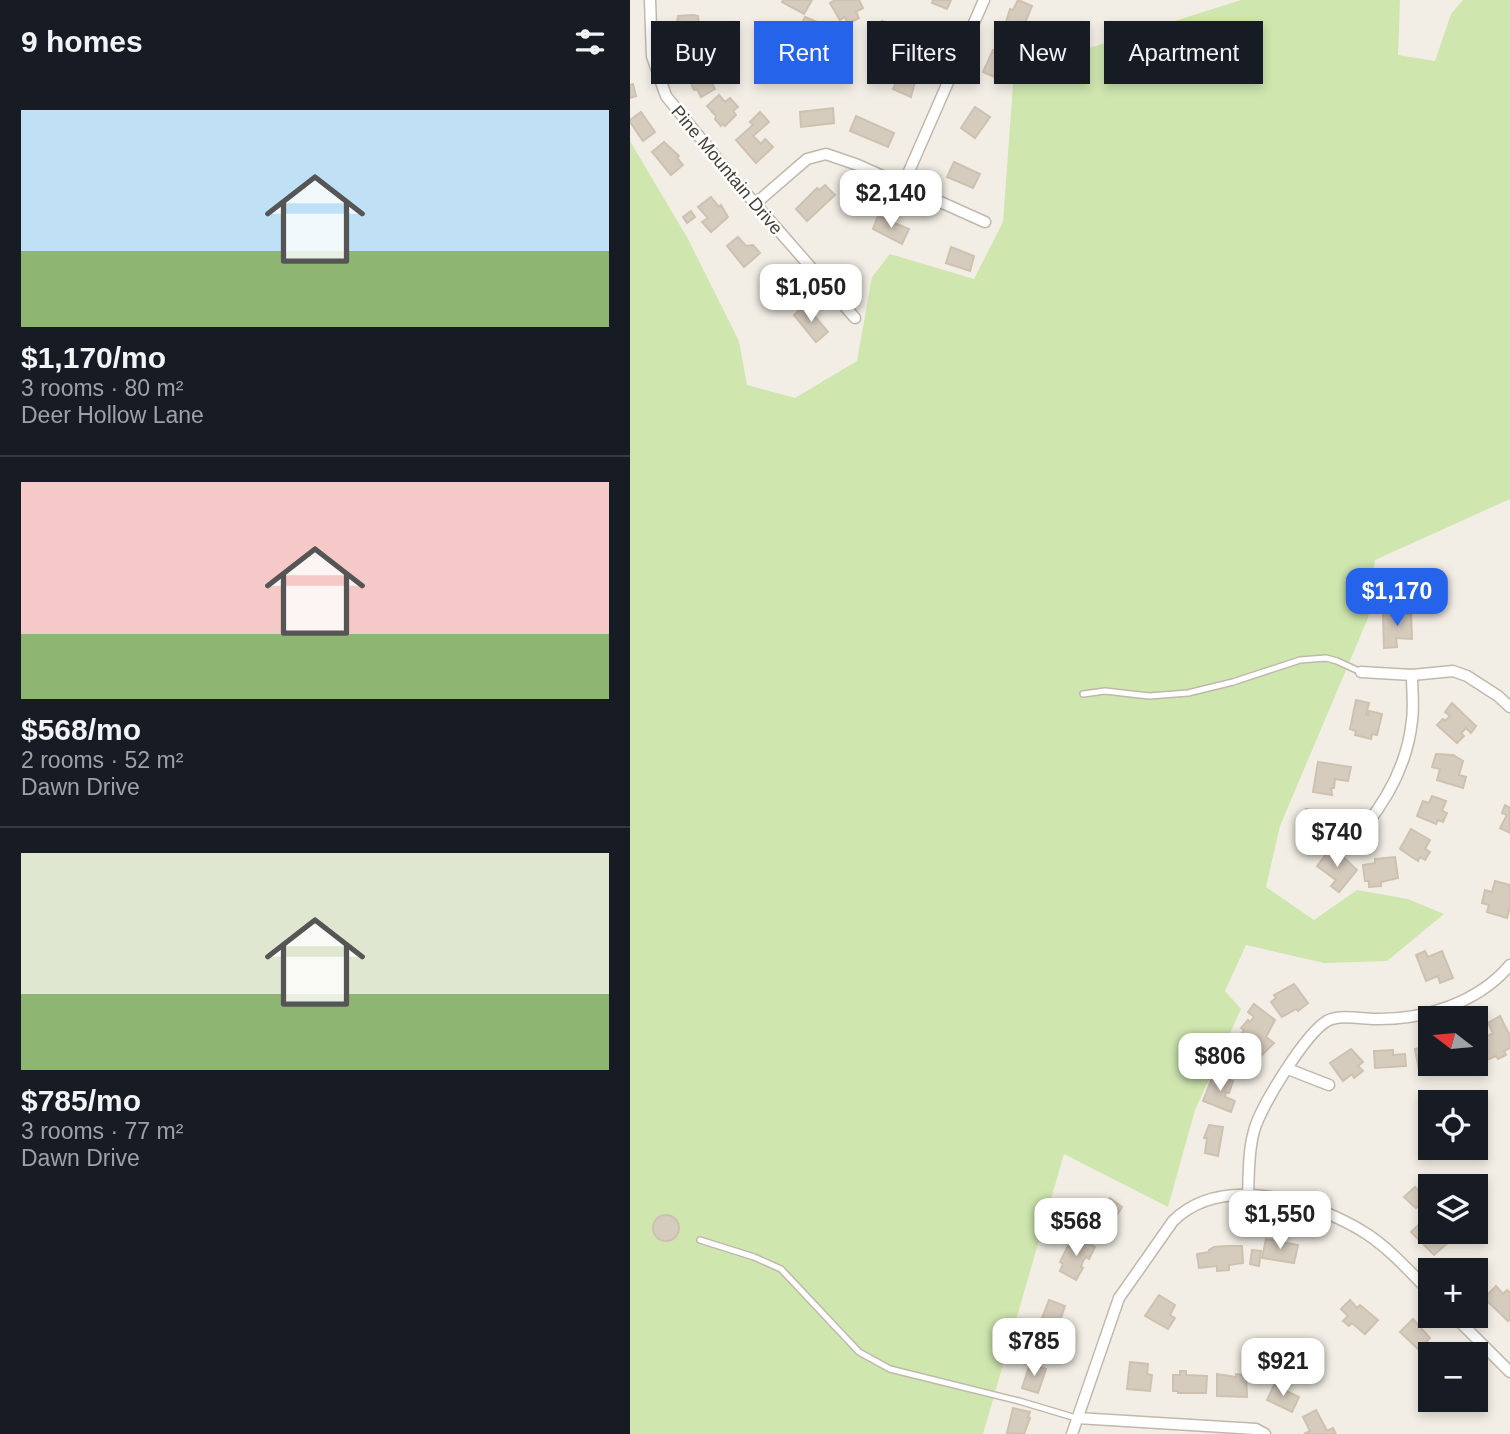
<!DOCTYPE html>
<html lang="en">
<head>
<meta charset="utf-8">
<style>
  :root { --surface:#171b24; --page:#242831; --text:#f1f3f6; --muted:#9ea1a6; --line:#363941; --accent:#2563eb }
  body { margin:0; font-family:Arial,sans-serif; background:var(--page); color:var(--text); height:100vh; display:flex; flex-direction:column; font-size:26px; white-space:nowrap }
  * { box-sizing:border-box; margin:0 }
  p { font-size:23px; color:var(--muted) }
  .icon { flex:none; width:38px; height:38px; fill:none; stroke:currentColor; stroke-width:2; stroke-linecap:round; stroke-linejoin:round }
  .map { position:relative; flex:1; overflow:hidden }
  .details { display:flex; flex-direction:column; background:var(--surface); width:630px }
  .details>* { flex:none }
  .top-card { position:absolute; left:21px; top:21px; width:665px; height:63px; display:flex; gap:14px }
  .needle { width:46px; rotate:286deg }
  .tools { position:absolute; left:788px; top:1006px; display:grid; gap:14px }
  .tools a { display:grid; place-items:center; width:70px; height:70px; border-radius:0px; background:var(--surface); box-shadow:0 4px 10px #0003; font-size:35px }
  .price { position:absolute; translate:-50% -60px; padding:0 16px; border-radius:14px; background:#fff; color:#222; font-size:23px; line-height:46px; filter:drop-shadow(0 2px 4px #0008) }
  .price::after { content:''; position:absolute; left:50%; top:42px; width:21px; height:16px; margin-left:-10px; background:inherit; clip-path:polygon(0 0,100% 0,50% 100%) }
  .price.on { background:var(--accent); color:#fff }
  ul { padding:0; list-style:none }
  li { display:grid; align-content:center; gap:14px; height:371px; padding:0 21px }
  li+li { border-top:2px solid var(--line) }
  li span { display:grid; place-items:center; height:217px; border-radius:0px; color:#555 }
  li>.icon { margin-inline-start:auto }
  span .icon { width:126px; height:126px; fill:#fffc; stroke-width:1 }
  li b { font-size:30px }
  h2 { display:flex; justify-content:space-between; align-items:center; height:84px; padding:0 21px; font-size:30px }
  .tag { padding:0 24px; border-radius:0px; background:var(--surface); box-shadow:0 4px 10px #0003; font-size:24px; line-height:63px }
  .tag.on { background:var(--accent); color:#fff }
  main { display:flex; flex:1; min-height:0 }
  .map>svg:first-child { display:block }
  .green { fill:#cfe6af }
  .building { fill:#d6ccbe; stroke:#cec1af; stroke-width:2 }
  .lines { fill:none; stroke-linecap:round; stroke-linejoin:round }
  .lane-casing { stroke:#c0b8ab; stroke-width:8 }
  .street-casing { stroke:#c0b8ab; stroke-width:13 }
  .lane { stroke:#fff; stroke-width:5 }
  .street { stroke:#fff; stroke-width:10 }
  .labels { text-anchor:middle; dominant-baseline:central; stroke-width:5; stroke-linejoin:round; paint-order:stroke }
  .street-label { font-size:18px; fill:#453e35; stroke:#fff }
</style>
</head>
<body>
<main>
<section class="details">
<h2>9 homes<svg class="icon" aria-label="filters" viewBox="0 0 24 24"><path d="M4 7h16M4 17h16"/><circle cx="9" cy="7" r="2"/><circle cx="15" cy="17" r="2"/></svg></h2>
<ul>
<li><span style="background:linear-gradient(#bfe0f5 65%,#8fb573 0)"><svg class="icon" aria-label="home" viewBox="0 0 24 24"><path d="M3 11l9-7 9 7M6 9v11h12V9"/></svg></span><div><b>$1,170/mo</b><p>3 rooms · 80 m²</p><p>Deer Hollow Lane</p></div></li>
<li><span style="background:linear-gradient(#f6c9c9 70%,#8fb573 0)"><svg class="icon" aria-label="home" viewBox="0 0 24 24"><path d="M3 11l9-7 9 7M6 9v11h12V9"/></svg></span><div><b>$568/mo</b><p>2 rooms · 52 m²</p><p>Dawn Drive</p></div></li>
<li><span style="background:linear-gradient(#dfe7d0 65%,#8fb573 0)"><svg class="icon" aria-label="home" viewBox="0 0 24 24"><path d="M3 11l9-7 9 7M6 9v11h12V9"/></svg></span><div><b>$785/mo</b><p>3 rooms · 77 m²</p><p>Dawn Drive</p></div></li>
</ul>
</section>
<div class="map">
<svg width="880" height="1434" viewBox="0 0 880 1434">
  <rect width="100%" height="100%" fill="#f2eee5"/>
  <polygon class="green" points="611,0 770,0 768,55 805,61 821,14 833,0 880,0 880,499 745,560 738,618 650,826 636,887 684,920 727,890 778,899 814,914 757,961 694,963 616,945 595,991 611,1009 565,1110 538,1207 434,1154 353,1434 0,1434 0,141 58,239 109,341 117,385 165,398 227,361 242,277 260,254 344,279 373,222 384,72"/>
  <g class="building">
    <polygon points="153,0 182,0 174,14 152,2"/>
    <polygon points="205,0 229,0 233,8 226,12 229,18 218,24 215,17 210,20 200,3"/>
    <polygon points="303,0 321,0 317,9 302,3"/>
    <polygon points="388,0 402,6 394,25 399,27 394,41 373,32 380,9 383,10"/>
    <polygon points="63,15 68,16 69,28 64,28 65,38 69,42 50,46 46,31 48,16"/>
    <polygon points="175,17 192,24 185,37 170,27"/>
    <polygon points="252,21 265,25 259,43 247,39"/>
    <polygon points="294,25 309,31 303,43 307,44 302,54 285,46"/>
    <polygon points="363,50 379,57 369,79 353,72"/>
    <polygon points="70,63 85,89 71,97 67,89 64,90 56,71"/>
    <polygon points="273,67 287,73 281,97 263,89"/>
    <polygon points="3,84 6,96 0,98 0,85"/>
    <polygon points="89,95 95,102 100,98 108,107 103,111 106,115 95,126 93,124 91,126 85,119 86,116 77,106"/>
    <polygon points="345,107 360,117 345,138 331,128"/>
    <polygon points="203,108 204,123 171,127 170,112"/>
    <polygon points="11,112 25,132 13,141 0,122 0,120"/>
    <polygon points="130,112 139,122 123,136 131,144 135,139 143,147 126,163 106,140 123,125 120,122"/>
    <polygon points="226,116 264,133 258,147 220,131"/>
    <polygon points="34,142 49,156 47,158 53,165 41,175 22,152"/>
    <polygon points="324,162 350,174 343,188 317,177"/>
    <polygon points="195,185 205,195 177,221 166,209 187,188 189,190"/>
    <polygon points="81,197 89,207 91,205 98,217 81,232 72,222 78,218 68,207"/>
    <polygon points="61,211 65,217 57,223 53,217"/>
    <polygon points="248,216 279,229 272,244 243,229"/>
    <polygon points="108,237 116,246 123,245 130,253 114,267 97,246"/>
    <polygon points="321,247 344,256 340,271 316,263"/>
    <polygon points="144,273 163,293 150,304 132,283"/>
    <polygon points="175,305 198,332 186,342 164,315"/>
    <polygon points="775,610 775,613 781,613 782,639 766,638 767,647 754,648 753,614"/>
    <polygon points="726,700 739,703 736,714 738,715 739,711 752,714 747,735 742,734 741,739 725,735 726,731 720,729"/>
    <polygon points="822,703 846,726 841,733 836,728 831,733 834,736 827,743 807,725 813,719 815,721 820,716 815,712"/>
    <polygon points="806,754 823,755 833,761 829,775 836,777 833,788 807,780 810,769 802,767"/>
    <polygon points="688,762 721,767 718,781 705,779 704,788 701,788 702,795 683,792"/>
    <polygon points="802,796 816,801 812,811 817,813 813,822 808,820 806,824 787,816 793,801 799,803"/>
    <polygon points="875,805 880,808 880,833 870,828 877,815 872,813"/>
    <polygon points="676,809 693,812 691,823 694,824 691,839 671,835"/>
    <polygon points="781,829 800,840 795,849 800,852 795,860 790,857 788,861 770,849"/>
    <polygon points="700,849 709,856 710,854 727,870 709,892 701,886 706,880 687,866"/>
    <polygon points="765,857 768,878 751,882 751,886 739,887 739,881 735,881 733,865 745,863 745,859"/>
    <polygon points="865,881 880,885 880,907 877,918 857,912 859,905 852,903 855,890 862,892"/>
    <polygon points="795,951 798,957 812,951 823,978 810,983 808,976 796,981 786,955"/>
    <polygon points="664,984 678,1003 668,1011 666,1009 652,1017 641,1002 646,998 644,995"/>
    <polygon points="624,1004 645,1020 636,1037 644,1043 630,1057 608,1040 614,1030 611,1028 618,1020 620,1022 624,1017 618,1012"/>
    <polygon points="870,1016 880,1036 880,1048 874,1051 876,1055 868,1059 866,1056 857,1060 849,1044 855,1041 854,1038 863,1033 858,1023"/>
    <polygon points="798,1046 800,1064 817,1065 789,1070 785,1049"/>
    <polygon points="721,1049 733,1062 728,1066 733,1071 724,1078 722,1074 713,1081 700,1063"/>
    <polygon points="763,1050 763,1055 775,1054 776,1066 745,1068 744,1051"/>
    <polygon points="584,1073 603,1081 599,1093 596,1092 595,1097 605,1101 601,1112 573,1101"/>
    <polygon points="579,1125 593,1127 588,1156 575,1153 577,1138 574,1138"/>
    <polygon points="785,1187 796,1198 786,1208 774,1197"/>
    <polygon points="480,1198 492,1207 472,1239 458,1229"/>
    <circle cx="36" cy="1228" r="13"/>
    <polygon points="795,1219 800,1224 800,1232 811,1232 820,1241 804,1255 781,1232"/>
    <polygon points="448,1237 465,1247 459,1259 456,1257 453,1261 451,1267 453,1268 446,1280 430,1271 433,1264 430,1262 438,1246 442,1248"/>
    <polygon points="636,1239 668,1245 664,1263 632,1258"/>
    <polygon points="596,1246 612,1246 613,1263 599,1265 599,1270 587,1271 587,1266 569,1268 567,1254 579,1252 579,1250 584,1247"/>
    <polygon points="622,1250 631,1251 629,1266 620,1264"/>
    <polygon points="866,1286 873,1294 877,1290 880,1293 880,1319 878,1321 854,1298"/>
    <polygon points="529,1295 545,1305 540,1315 545,1318 538,1329 515,1316"/>
    <polygon points="419,1300 435,1306 426,1332 420,1330 417,1338 406,1334"/>
    <polygon points="720,1300 727,1308 730,1305 748,1320 735,1334 722,1323 719,1326 713,1321 718,1316 711,1309"/>
    <polygon points="783,1319 800,1338 789,1350 770,1332"/>
    <polygon points="500,1362 518,1364 517,1374 522,1375 520,1391 497,1389"/>
    <polygon points="400,1364 416,1369 408,1393 392,1388"/>
    <polygon points="550,1371 556,1371 556,1375 577,1376 576,1393 548,1393 548,1391 543,1391 543,1375 550,1375"/>
    <polygon points="587,1374 606,1377 606,1374 616,1375 617,1397 587,1396"/>
    <polygon points="644,1385 669,1397 662,1412 637,1400"/>
    <polygon points="383,1408 400,1412 398,1417 400,1418 394,1434 377,1433"/>
    <polygon points="686,1410 697,1431 703,1428 706,1434 674,1434 680,1431 673,1417"/>
  </g>
  <g class="lines">
    <g class="lane-casing">
      <g id="lane">
        <polyline points="453,694 475,691 519,696 558,693 603,682 670,660 696,658 707,661 731,672"/>
        <polyline points="70,1240 124,1257 151,1269 229,1352 260,1369 389,1401 446,1418"/>
      </g>
    </g>
    <g class="street-casing">
      <g id="street">
        <polyline points="20,0 22,56 36,96 108,184 225,318"/>
        <polyline points="273,185 354,0"/>
        <polyline points="125,204 177,159 196,154 228,165 355,222"/>
        <polyline points="731,672 782,675 823,671 837,676 868,696 880,707"/>
        <path d="M736,825C761,794 778,760 782,720C784,706 782,690 782,675"/>
        <polyline points="658,1069 699,1085"/>
        <path d="M618,1195C619,1174 618,1152 624,1131C630,1107 676,1033 697,1021C710,1014 731,1019 745,1019C794,1020 848,1003 880,965"/>
        <polyline points="824,1316 880,1372"/>
        <polyline points="447,1418 626,1429 635,1434"/>
        <path d="M442,1434L489,1298L543,1221C593,1172 685,1201 737,1234C761,1250 780,1272 800,1292"/>
      </g>
    </g>
    <use href="#lane" class="lane"/>
    <use href="#street" class="street"/>
  </g>
  <g class="labels">
    <g class="street-label">
      <text transform="translate(97 170) rotate(50)">Pine Mountain Drive</text>
    </g>
  </g>
</svg>
<div class="tools">
<a><svg class="needle" viewBox="-14 -14 28 28"><path d="M0-13l5 13h-10z" fill="#e53935"/><path d="M0 13l5-13h-10z" fill="#9ea1a6"/></svg></a>
<a><svg class="icon" aria-label="locate" viewBox="0 0 24 24"><circle cx="12" cy="12" r="6"/><path d="M12 2v4M12 18v4M2 12h4M18 12h4"/></svg></a>
<a><svg class="icon" aria-label="layers" viewBox="0 0 24 24"><path d="M12 4l9 5-9 5-9-5zM3 14l9 5 9-5"/></svg></a>
<a>+</a>
<a>−</a>
</div>
<b class="price" style="left:261px;top:230px">$2,140</b>
<b class="price" style="left:181px;top:324px">$1,050</b>
<b class="price on" style="left:767px;top:628px">$1,170</b>
<b class="price" style="left:707px;top:869px">$740</b>
<b class="price" style="left:590px;top:1093px">$806</b>
<b class="price" style="left:650px;top:1251px">$1,550</b>
<b class="price" style="left:446px;top:1258px">$568</b>
<b class="price" style="left:404px;top:1378px">$785</b>
<b class="price" style="left:653px;top:1398px">$921</b>
<div class="top-card">
<a class="tag">Buy</a>
<a class="tag on">Rent</a>
<a class="tag">Filters</a>
<a class="tag">New</a>
<a class="tag">Apartment</a>
</div>
</div>
</main>
</body>
</html>
